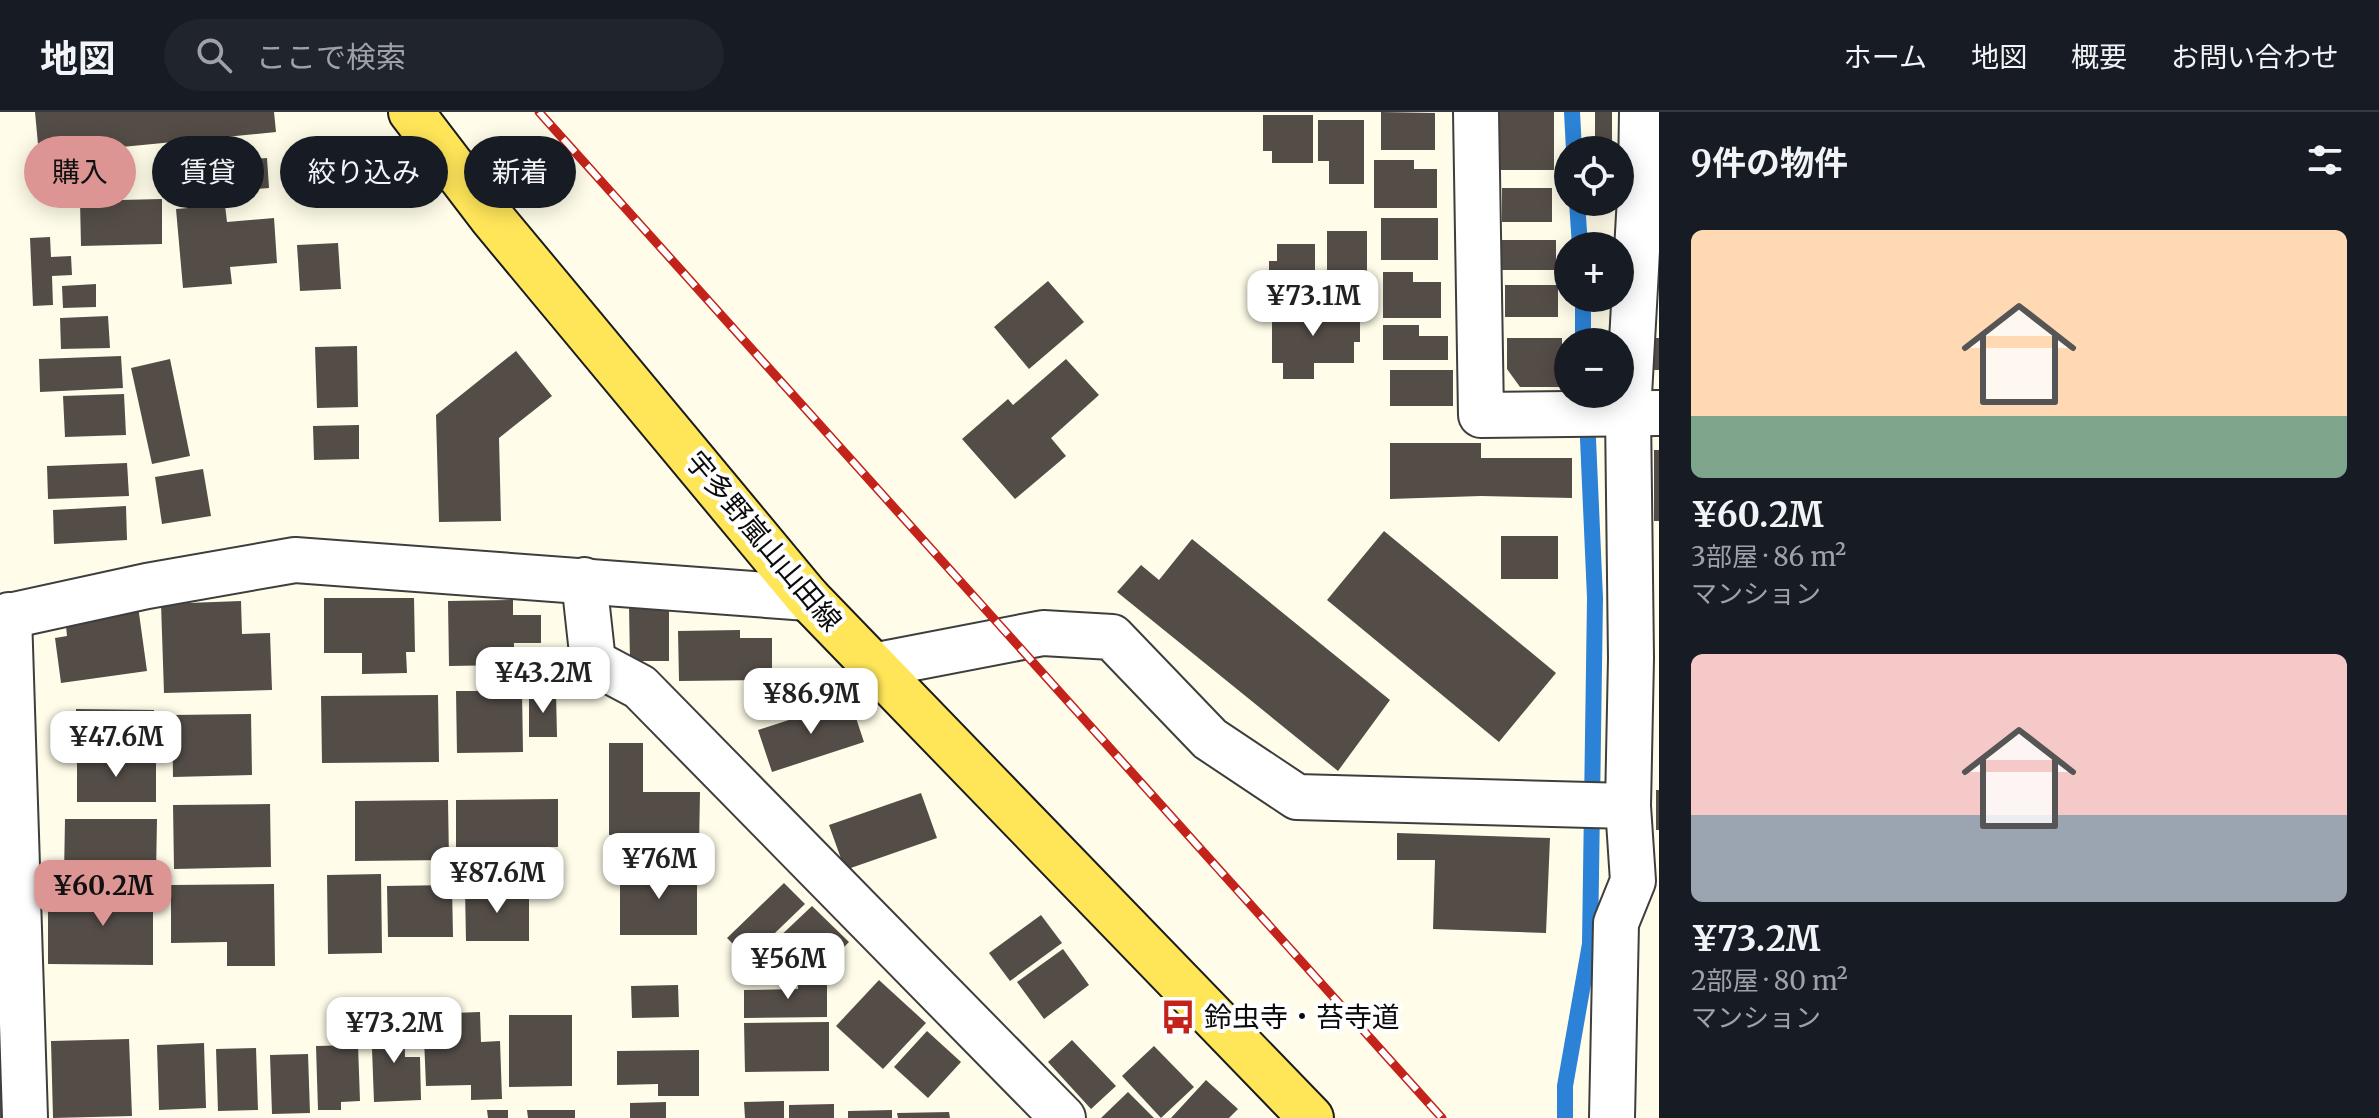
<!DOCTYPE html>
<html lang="ja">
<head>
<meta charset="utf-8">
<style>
  :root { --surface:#171b24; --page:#20242c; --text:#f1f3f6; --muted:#9ea1a6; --line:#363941; --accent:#dc9593 }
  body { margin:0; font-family:Merriweather,"Noto Sans JP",serif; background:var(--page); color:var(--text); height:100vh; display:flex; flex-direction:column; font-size:30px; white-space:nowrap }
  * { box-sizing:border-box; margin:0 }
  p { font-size:26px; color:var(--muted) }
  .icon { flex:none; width:44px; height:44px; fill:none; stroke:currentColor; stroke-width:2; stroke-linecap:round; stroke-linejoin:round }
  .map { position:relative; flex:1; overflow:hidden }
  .sheet { display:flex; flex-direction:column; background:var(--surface); width:720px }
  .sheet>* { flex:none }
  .hud { position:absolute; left:24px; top:24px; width:760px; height:72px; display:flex; gap:16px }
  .controls { position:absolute; left:1554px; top:24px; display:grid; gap:16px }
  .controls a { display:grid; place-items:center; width:80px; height:80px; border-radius:50%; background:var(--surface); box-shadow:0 4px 20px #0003; font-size:40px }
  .price { position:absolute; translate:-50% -68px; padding:0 18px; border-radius:16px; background:#fff; color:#222; font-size:26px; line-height:52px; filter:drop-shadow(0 2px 4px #0008) }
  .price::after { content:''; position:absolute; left:50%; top:48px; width:24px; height:18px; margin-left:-12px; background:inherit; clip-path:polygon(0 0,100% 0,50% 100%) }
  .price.current { background:var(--accent); color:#111 }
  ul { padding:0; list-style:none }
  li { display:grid; align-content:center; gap:16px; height:424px; padding:0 32px }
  li span { display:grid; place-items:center; height:248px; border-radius:12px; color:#555 }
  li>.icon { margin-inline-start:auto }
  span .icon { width:144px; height:144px; fill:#fffc; stroke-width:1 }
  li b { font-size:34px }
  h2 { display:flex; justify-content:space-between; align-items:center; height:96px; padding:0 32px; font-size:34px }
  .pill { padding:0 28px; border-radius:36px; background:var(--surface); box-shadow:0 4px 20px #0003; font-size:28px; line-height:72px }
  .pill.current { background:var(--accent); color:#111 }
  header { display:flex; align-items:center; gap:48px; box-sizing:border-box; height:112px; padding:0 40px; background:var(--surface); border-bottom:2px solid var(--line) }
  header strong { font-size:38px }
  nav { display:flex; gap:44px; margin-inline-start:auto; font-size:28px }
  .search { width:560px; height:72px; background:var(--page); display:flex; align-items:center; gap:20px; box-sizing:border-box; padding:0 28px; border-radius:44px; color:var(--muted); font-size:30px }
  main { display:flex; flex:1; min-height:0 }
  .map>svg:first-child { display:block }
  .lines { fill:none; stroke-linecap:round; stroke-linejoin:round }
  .stream { stroke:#2c82d6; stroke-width:16 }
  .building { fill:#544d47 }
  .minor-casing { stroke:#3e3e3e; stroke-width:48 }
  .major-casing { stroke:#1c1c1c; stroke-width:48 }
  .minor { stroke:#fff; stroke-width:44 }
  .major { stroke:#ffe659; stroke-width:44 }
  .rail-casing { stroke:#c3231b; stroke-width:9 }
  .rail { stroke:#fff; stroke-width:6; stroke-dasharray:18; stroke-linecap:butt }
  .labels { text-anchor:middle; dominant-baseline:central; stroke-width:8; stroke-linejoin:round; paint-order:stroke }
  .street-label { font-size:28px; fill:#0b0b0b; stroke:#fff }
  .poi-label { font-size:28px; fill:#0b0b0b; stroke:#fff; text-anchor:start }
</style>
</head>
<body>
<header>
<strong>地図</strong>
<div class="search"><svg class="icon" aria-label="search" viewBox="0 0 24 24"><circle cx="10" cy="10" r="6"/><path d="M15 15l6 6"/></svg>ここで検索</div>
<nav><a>ホーム</a><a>地図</a><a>概要</a><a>お問い合わせ</a></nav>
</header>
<main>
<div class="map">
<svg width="1659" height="1006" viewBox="0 0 1659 1006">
  <rect width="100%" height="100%" fill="#fffde9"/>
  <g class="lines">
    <g class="stream">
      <polyline points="1572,0 1574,38"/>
      <polyline points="1577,90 1580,134"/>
      <polyline points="1583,186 1583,230"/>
      <polyline points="1565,1006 1565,974 1590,832 1595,486 1587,304"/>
    </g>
  </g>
  <g class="building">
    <polygon points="35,0 274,0 276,20 39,43"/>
    <polygon points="1381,0 1435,1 1435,38 1381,38"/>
    <rect x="1496" y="0" width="58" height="58"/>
    <rect x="1595" y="0" width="17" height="38"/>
    <polygon points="1263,3 1313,3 1313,51 1272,51 1272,39 1263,39"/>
    <polygon points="1318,8 1364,8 1364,72 1329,72 1329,49 1318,49"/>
    <polygon points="267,46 269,76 231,79 228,49"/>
    <polygon points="1374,48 1414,48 1414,57 1437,57 1437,96 1374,96"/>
    <polygon points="218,54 221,84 177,88 175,57"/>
    <rect x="1502" y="76" width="50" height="34"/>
    <polygon points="162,87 162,132 81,134 80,89"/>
    <polygon points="225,93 227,110 274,106 277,151 230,155 232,172 183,176 176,97"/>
    <rect x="1381" y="106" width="57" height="42"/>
    <rect x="1327" y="119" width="40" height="54"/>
    <polygon points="50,125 51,145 71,144 72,163 52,164 53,193 33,194 30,126"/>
    <rect x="1501" y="128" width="55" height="30"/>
    <polygon points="338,131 341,177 300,179 297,133"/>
    <polygon points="1277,132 1315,132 1315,183 1269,183 1269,149 1277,149"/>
    <polygon points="1383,160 1413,160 1413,170 1441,170 1441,206 1383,206"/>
    <polygon points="1048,169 1084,210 1029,257 994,215"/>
    <polygon points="96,172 96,195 63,196 62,174"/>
    <rect x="1505" y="173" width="53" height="32"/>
    <polygon points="1272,195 1360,195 1360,230 1354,230 1354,251 1314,251 1314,267 1283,267 1283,251 1272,251"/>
    <polygon points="108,204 110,236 61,237 60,206"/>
    <polygon points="1383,213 1419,213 1419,224 1448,224 1448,248 1383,248"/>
    <polygon points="1507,226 1562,226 1562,275 1520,275 1507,257"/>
    <rect x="1653" y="226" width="6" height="32"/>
    <polygon points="357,234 358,295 317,296 315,235"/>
    <polygon points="516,239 552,284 499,326 501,409 439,410 436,303"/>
    <polygon points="121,244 123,276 40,280 39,247"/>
    <polygon points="170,247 190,344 152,352 131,256"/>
    <polygon points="1066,247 1099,283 1051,326 1066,344 1015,387 962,327 1008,287 1013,293"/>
    <rect x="1390" y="258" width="63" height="36"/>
    <polygon points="124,282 126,323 65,325 63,284"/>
    <polygon points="359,313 359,347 314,348 313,314"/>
    <polygon points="1390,331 1481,331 1481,346 1572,346 1572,386 1481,384 1390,387"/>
    <rect x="1654" y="338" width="5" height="71"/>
    <polygon points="127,351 129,384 48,387 47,354"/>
    <polygon points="203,357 211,404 162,412 155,365"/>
    <polygon points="126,394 127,428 54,432 53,398"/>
    <polygon points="1384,419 1556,561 1499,630 1327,488"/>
    <rect x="1501" y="424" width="57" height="43"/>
    <polygon points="1192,427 1390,588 1338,659 1117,480 1141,453 1159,468"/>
    <polygon points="324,486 414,486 415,540 406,540 407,561 362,562 362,541 324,541"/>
    <polygon points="513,488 513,503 541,503 541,531 514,531 514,553 449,554 448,489"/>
    <polygon points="241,489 242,522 270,521 272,578 164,581 161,492"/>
    <polygon points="669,493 669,549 630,549 629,494"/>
    <polygon points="138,494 147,559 61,571 55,526 67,524 65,504"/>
    <polygon points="740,518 740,526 772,526 772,568 679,569 678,519"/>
    <polygon points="456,579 522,579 523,640 457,641"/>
    <polygon points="529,580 556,580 557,625 529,625"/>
    <polygon points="438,583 439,650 322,651 321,584"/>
    <polygon points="850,588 864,630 772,660 758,618"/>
    <polygon points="76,597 154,598 153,637 75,637"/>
    <polygon points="251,602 252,663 173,665 172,603"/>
    <polygon points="609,631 643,631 643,680 700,680 699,735 618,733 618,723 609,723"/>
    <rect x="77" y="644" width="79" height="46"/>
    <rect x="1656" y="678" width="3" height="40"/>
    <polygon points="921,681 937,726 845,758 829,713"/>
    <polygon points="558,687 558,735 456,736 456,688"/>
    <polygon points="448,688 449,748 355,749 355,689"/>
    <polygon points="270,692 271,755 174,757 173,693"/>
    <polygon points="65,707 157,707 156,763 64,763"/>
    <polygon points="1397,721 1550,726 1546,821 1433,817 1435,748 1397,748"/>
    <polygon points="697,755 697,823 620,823 620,756"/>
    <polygon points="381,762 382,841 328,842 327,763"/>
    <polygon points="784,771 805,792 748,847 727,826"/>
    <polygon points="274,772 275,854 227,854 227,830 171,831 171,773"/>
    <polygon points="452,773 453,825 388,825 387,774"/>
    <polygon points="529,776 529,829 466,829 465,777"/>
    <polygon points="72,777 153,777 153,853 48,852 48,794 72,794"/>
    <polygon points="812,794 849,830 831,848 815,834 797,852 775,829"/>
    <polygon points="1041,803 1062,831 1010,869 989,841"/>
    <polygon points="1063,837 1089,873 1044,907 1017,870"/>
    <polygon points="827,867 827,905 744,906 744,878 798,877 798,868"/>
    <polygon points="879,868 926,911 883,957 836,914"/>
    <polygon points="678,873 679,905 632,906 631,874"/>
    <polygon points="480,900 481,930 500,929 502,987 471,988 471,973 426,974 423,902"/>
    <polygon points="509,903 572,903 572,974 509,975"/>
    <polygon points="404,909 405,945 420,945 421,988 374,990 371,910"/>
    <polygon points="829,910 829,959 745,960 744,911"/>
    <polygon points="927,919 961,950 928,986 894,955"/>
    <polygon points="8,922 11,1005 0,1006 0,923"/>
    <polygon points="129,927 132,1004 53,1006 51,929"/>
    <polygon points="1072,928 1116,974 1091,997 1048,950"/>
    <polygon points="204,931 206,996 159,998 157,933"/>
    <polygon points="358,933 360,989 341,990 341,998 318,998 316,934"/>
    <polygon points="1154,934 1194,975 1161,1006 1122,964"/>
    <polygon points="256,936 258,998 218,999 216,937"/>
    <polygon points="699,938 699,984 658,984 658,972 617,973 617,939"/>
    <polygon points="308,942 310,1001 272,1002 270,943"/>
    <polygon points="1206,968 1238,997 1229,1006 1171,1006"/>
    <polygon points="1128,980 1154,1006 1101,1006"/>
    <polygon points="784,989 784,1006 745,1006 744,990"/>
    <polygon points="666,990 666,1006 630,1006 630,991"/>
    <polygon points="834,992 834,1006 789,1006 789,993"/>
    <polygon points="487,998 508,998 508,1006 488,1006"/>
    <polygon points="527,998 575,998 575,1006 528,1006"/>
    <polygon points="892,998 892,1006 848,1006 848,999"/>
    <polygon points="949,1000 950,1006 898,1006 897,1001"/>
  </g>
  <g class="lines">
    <g class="minor-casing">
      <g id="minor">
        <polyline points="1476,0 1481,303 1659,301"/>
        <polyline points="584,468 593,550 640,575 1063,1006"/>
        <polyline points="9,503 25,1006"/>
        <polyline points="0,506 147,474 295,448 808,486"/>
        <polyline points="872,554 1043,521 1112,525 1210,627 1297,685 1628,694"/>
        <polyline points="1612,1006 1616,811 1633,769 1628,694 1631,546 1628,301 1641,67 1642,0"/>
      </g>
    </g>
    <g class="major-casing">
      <polyline id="major" points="411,0 492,106 808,486 1311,1006"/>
    </g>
    <use href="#minor" class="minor"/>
    <use href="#major" class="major"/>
    <g class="rail-casing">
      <polyline id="rail" points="539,0 1442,1006"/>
    </g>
    <use href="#rail" class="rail"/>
  </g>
  <defs>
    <g id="bus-bare" transform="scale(2.76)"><path d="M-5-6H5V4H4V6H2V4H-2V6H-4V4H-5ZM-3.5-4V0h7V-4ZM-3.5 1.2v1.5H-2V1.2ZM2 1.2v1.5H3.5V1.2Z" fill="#c3231b" stroke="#fff" stroke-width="2.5" paint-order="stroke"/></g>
  </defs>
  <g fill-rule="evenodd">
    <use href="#bus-bare" x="1178" y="905"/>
  </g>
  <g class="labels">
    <g class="street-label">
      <text transform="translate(764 429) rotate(50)">宇多野嵐山山田線</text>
    </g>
    <g class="poi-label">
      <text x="1204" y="905">鈴虫寺・苔寺道</text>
    </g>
  </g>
</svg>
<div class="controls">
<a><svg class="icon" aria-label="locate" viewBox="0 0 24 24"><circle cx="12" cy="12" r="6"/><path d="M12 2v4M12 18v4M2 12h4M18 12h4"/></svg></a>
<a>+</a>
<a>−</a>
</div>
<b class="price" style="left:1313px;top:226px">¥73.1M</b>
<b class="price" style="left:543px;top:603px">¥43.2M</b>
<b class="price" style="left:811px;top:624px">¥86.9M</b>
<b class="price" style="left:116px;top:667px">¥47.6M</b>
<b class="price" style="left:659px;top:789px">¥76M</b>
<b class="price" style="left:497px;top:803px">¥87.6M</b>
<b class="price current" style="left:103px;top:816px">¥60.2M</b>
<b class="price" style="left:788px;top:889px">¥56M</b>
<b class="price" style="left:394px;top:953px">¥73.2M</b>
<div class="hud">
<a class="pill current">購入</a>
<a class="pill">賃貸</a>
<a class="pill">絞り込み</a>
<a class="pill">新着</a>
</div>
</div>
<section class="sheet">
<h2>9件の物件<svg class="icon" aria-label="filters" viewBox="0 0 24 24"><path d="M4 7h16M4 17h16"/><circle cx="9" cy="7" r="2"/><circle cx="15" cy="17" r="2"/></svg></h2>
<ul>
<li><span style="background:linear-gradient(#ffd9b3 75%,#7fa58c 0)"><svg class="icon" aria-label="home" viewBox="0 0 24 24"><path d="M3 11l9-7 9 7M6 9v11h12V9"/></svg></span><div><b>¥60.2M</b><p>3部屋 · 86 m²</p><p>マンション</p></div></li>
<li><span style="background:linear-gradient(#f6c9c9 65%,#9aa5b1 0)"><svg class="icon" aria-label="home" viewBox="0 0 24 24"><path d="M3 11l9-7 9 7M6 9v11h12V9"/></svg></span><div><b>¥73.2M</b><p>2部屋 · 80 m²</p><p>マンション</p></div></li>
</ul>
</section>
</main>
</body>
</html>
